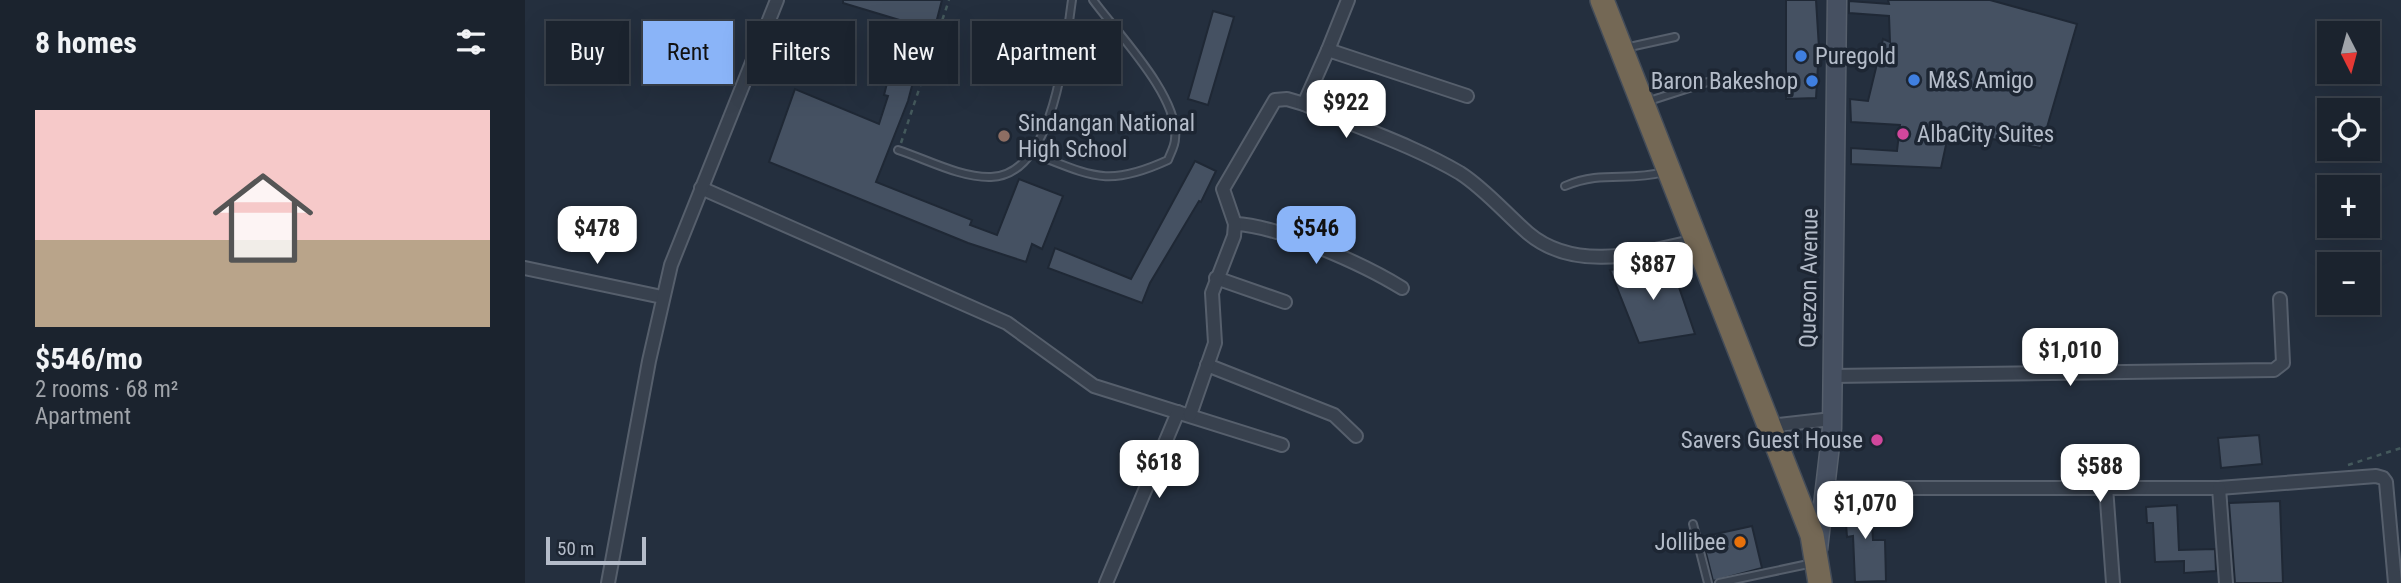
<!DOCTYPE html>
<html lang="en">
<head>
<meta charset="utf-8">
<style>
  :root { --surface:#1b232e; --page:#242b36; --text:#f1f3f6; --muted:#a0a4aa; --line:#39404a; --accent:#8ab4f8 }
  body { margin:0; font-family:"Roboto Condensed",sans-serif; background:var(--page); color:var(--text); height:100vh; display:flex; flex-direction:column; font-size:26px; white-space:nowrap }
  * { box-sizing:border-box; margin:0 }
  p { font-size:23px; color:var(--muted) }
  .icon { flex:none; width:38px; height:38px; fill:none; stroke:currentColor; stroke-width:2; stroke-linecap:round; stroke-linejoin:round }
  .map { position:relative; flex:1; overflow:hidden }
  .panel { display:flex; flex-direction:column; background:var(--surface); width:525px }
  .panel>* { flex:none }
  .banner { position:absolute; left:21px; top:21px; width:665px; height:63px; display:flex; gap:14px }
  .needle { width:46px; rotate:174deg }
  .tools { position:absolute; left:1792px; top:21px; display:grid; gap:14px }
  .tools a { display:grid; place-items:center; width:63px; height:63px; border-radius:0px; background:var(--surface); box-shadow:0 7px 28px #0002,0 0 0 2px var(--line); font-size:35px }
  .scale { position:absolute; left:21px; bottom:18px; width:100px; box-sizing:border-box; padding-left:7px; border:4px solid #b4bcc9; border-top:0; font-size:19px; line-height:24px; white-space:nowrap; color:#b4bcc9; -webkit-text-stroke:5px #1d2633; paint-order:stroke }
  .price { position:absolute; translate:-50% -60px; padding:0 16px; border-radius:14px; background:#fff; color:#222; font-size:23px; line-height:46px; filter:drop-shadow(0 2px 4px #0008) }
  .price::after { content:''; position:absolute; left:50%; top:42px; width:21px; height:16px; margin-left:-10px; background:inherit; clip-path:polygon(0 0,100% 0,50% 100%) }
  .price.selected { background:var(--accent); color:#111 }
  ul { padding:0; list-style:none }
  li { display:grid; align-content:center; gap:14px; height:371px; padding:0 35px }
  li span { display:grid; place-items:center; height:217px; border-radius:0px; color:#555 }
  li>.icon { margin-inline-start:auto }
  span .icon { width:126px; height:126px; fill:#fffc; stroke-width:1 }
  li b { font-size:30px }
  h2 { display:flex; justify-content:space-between; align-items:center; height:84px; padding:0 35px; font-size:30px }
  .pill { padding:0 24px; border-radius:0px; background:var(--surface); box-shadow:0 7px 28px #0002,0 0 0 2px var(--line); font-size:24px; line-height:63px }
  .pill.selected { background:var(--accent); color:#111 }
  main { display:flex; flex:1; min-height:0 }
  .map>svg:first-child { display:block }
  .building { fill:#455162; stroke:#1f2835; stroke-width:2 }
  .lines { fill:none; stroke-linecap:round; stroke-linejoin:round }
  .lane-casing { stroke:#565f6c; stroke-width:10 }
  .street-casing { stroke:#565f6c; stroke-width:16 }
  .secondary-casing { stroke:#565f6c; stroke-width:21 }
  .highway-casing { stroke:#434c59; stroke-width:26 }
  .path { stroke:#44595c; stroke-width:2.5; stroke-dasharray:5 5; stroke-linecap:butt }
  .lane { stroke:#38414e; stroke-width:6 }
  .street { stroke:#38414e; stroke-width:12 }
  .secondary { stroke:#465061; stroke-width:18 }
  .highway { stroke:#746855; stroke-width:23 }
  .shop-dot { fill:#3f7fe0; stroke:#1d2633; stroke-width:2.5 }
  .hotel-dot { fill:#d1479c; stroke:#1d2633; stroke-width:2.5 }
  .education-dot { fill:#8d6e63; stroke:#1d2633; stroke-width:2.5 }
  .food-dot { fill:#e8710a; stroke:#1d2633; stroke-width:2.5 }
  .labels { text-anchor:middle; dominant-baseline:central; stroke-width:7; stroke-linejoin:round; paint-order:stroke }
  .poi-label { font-size:23px; fill:#b4bcc9; stroke:#1d2633; text-anchor:start }
  .street-label { font-size:23px; fill:#b4bcc9; stroke:#1d2633 }
</style>
</head>
<body>
<main>
<section class="panel">
<h2>8 homes<svg class="icon" aria-label="filters" viewBox="0 0 24 24"><path d="M4 7h16M4 17h16"/><circle cx="9" cy="7" r="2"/><circle cx="15" cy="17" r="2"/></svg></h2>
<ul>
<li><span style="background:linear-gradient(#f6c9c9 60%,#b9a48a 0)"><svg class="icon" aria-label="home" viewBox="0 0 24 24"><path d="M3 11l9-7 9 7M6 9v11h12V9"/></svg></span><div><b>$546/mo</b><p>2 rooms · 68 m²</p><p>Apartment</p></div></li>
</ul>
</section>
<div class="map">
<svg width="1876" height="583" viewBox="0 0 1876 583">
  <rect width="100%" height="100%" fill="#242f3e"/>
  <g class="building">
    <polygon points="318,0 417,0 404,50 397,48 383,101 351,182 447,220 445,225 472,235 494,179 538,196 517,249 507,244 501,262 443,243 244,162 270,89 354,124 363,96 359,95 369,56 371,56 381,22 318,3"/>
    <polygon points="1261,0 1291,0 1294,48 1291,98 1261,99"/>
    <polygon points="1363,0 1465,0 1552,24 1516,148 1424,131 1416,168 1326,164 1326,148 1372,151 1375,125 1326,122 1325,99 1343,101 1358,39 1365,42 1364,16 1324,13 1324,1 1364,4"/>
    <polygon points="688,11 709,17 683,105 663,99"/>
    <polygon points="670,161 691,171 676,202 674,201 625,283 617,303 523,268 530,248 606,279"/>
    <polygon points="1145,261 1170,334 1114,343 1085,270"/>
    <polygon points="1734,435 1737,464 1696,468 1693,438"/>
    <polygon points="1319,497 1345,497 1348,540 1360,540 1361,581 1330,582 1328,536 1322,537"/>
    <polygon points="1755,501 1758,583 1710,583 1704,503"/>
    <polygon points="1652,505 1654,550 1690,549 1691,571 1659,573 1659,561 1630,562 1628,523 1622,523 1621,507"/>
    <polygon points="1227,526 1237,568 1188,581 1177,537"/>
  </g>
  <g class="lines">
    <g class="lane-casing">
      <g id="lane">
        <polyline points="1100,48 1150,37"/>
        <polyline points="1121,102 1189,80"/>
        <path d="M373,150C401,159 436,178 466,177C530,175 540,47 547,0"/>
        <path d="M507,153C567,176 582,188 643,160C645,154 650,146 650,139C655,97 592,33 568,0"/>
        <path d="M1040,186C1078,170 1102,182 1139,172"/>
        <polyline points="1168,524 1183,583"/>
        <polyline points="1194,583 1288,563"/>
      </g>
    </g>
    <g class="street-casing">
      <g id="street">
        <polyline points="803,50 823,0"/>
        <polyline points="779,104 803,50 942,96"/>
        <polyline points="176,188 482,323 569,386 757,445"/>
        <path d="M710,224C752,225 840,265 877,288"/>
        <polyline points="0,268 137,297"/>
        <polyline points="691,278 760,302"/>
        <polyline points="682,365 809,415 831,436"/>
        <polyline points="1307,376 1749,370 1758,363 1755,299"/>
        <path d="M665,415L690,343L687,293L709,236L710,224L698,189L750,100L762,99L779,104C829,126 888,145 935,173C960,189 980,213 1003,233C1050,273 1117,253 1171,241"/>
        <polyline points="1244,426 1307,419"/>
        <polyline points="1581,487 1588,583"/>
        <polyline points="1302,488 1694,488 1851,476 1858,478 1861,482 1870,583"/>
        <polyline points="1694,488 1701,583"/>
        <polyline points="83,583 124,361 146,265 252,0"/>
        <polyline points="581,583 653,412"/>
      </g>
    </g>
    <g class="secondary-casing">
      <polyline id="secondary" points="1293,549 1307,428 1312,0"/>
    </g>
    <g class="highway-casing">
      <polyline id="highway" points="1077,0 1287,535 1295,583"/>
    </g>
    <g class="path">
      <polyline points="376,143 424,0"/>
      <polyline points="1823,465 1876,448"/>
    </g>
    <use href="#lane" class="lane"/>
    <use href="#street" class="street"/>
    <use href="#secondary" class="secondary"/>
    <use href="#highway" class="highway"/>
  </g>
  <g class="shop-dot">
    <circle cx="1276" cy="56" r="7"/>
    <circle cx="1389" cy="80" r="7"/>
    <circle cx="1287" cy="81" r="7"/>
  </g>
  <g class="hotel-dot">
    <circle cx="1378" cy="134" r="7"/>
    <circle cx="1352" cy="440" r="7"/>
  </g>
  <circle class="education-dot" cx="479" cy="136" r="7"/>
  <circle class="food-dot" cx="1215" cy="542" r="7"/>
  <g class="labels">
    <g class="poi-label">
      <text x="1290" y="56">Puregold</text>
      <text x="1403" y="80">M&amp;S Amigo</text>
      <text x="1273" y="81" text-anchor="end">Baron Bakeshop</text>
      <text x="493" y="123">Sindangan National<tspan x="493" dy="26">High School</tspan></text>
      <text x="1392" y="134">AlbaCity Suites</text>
      <text x="1338" y="440" text-anchor="end">Savers Guest House</text>
      <text x="1201" y="542" text-anchor="end">Jollibee</text>
    </g>
    <g class="street-label">
      <text transform="translate(1284 278) rotate(-89)">Quezon Avenue</text>
    </g>
  </g>
</svg>
<div class="tools">
<a><svg class="needle" viewBox="-14 -14 28 28"><path d="M0-13l5 13h-10z" fill="#e53935"/><path d="M0 13l5-13h-10z" fill="#a0a4aa"/></svg></a>
<a><svg class="icon" aria-label="locate" viewBox="0 0 24 24"><circle cx="12" cy="12" r="6"/><path d="M12 2v4M12 18v4M2 12h4M18 12h4"/></svg></a>
<a>+</a>
<a>−</a>
</div>
<div class="scale">50 m</div>
<b class="price" style="left:821px;top:140px">$922</b>
<b class="price" style="left:72px;top:266px">$478</b>
<b class="price selected" style="left:791px;top:266px">$546</b>
<b class="price" style="left:1128px;top:302px">$887</b>
<b class="price" style="left:1545px;top:388px">$1,010</b>
<b class="price" style="left:634px;top:500px">$618</b>
<b class="price" style="left:1575px;top:504px">$588</b>
<b class="price" style="left:1340px;top:541px">$1,070</b>
<div class="banner">
<a class="pill">Buy</a>
<a class="pill selected">Rent</a>
<a class="pill">Filters</a>
<a class="pill">New</a>
<a class="pill">Apartment</a>
</div>
</div>
</main>
</body>
</html>
